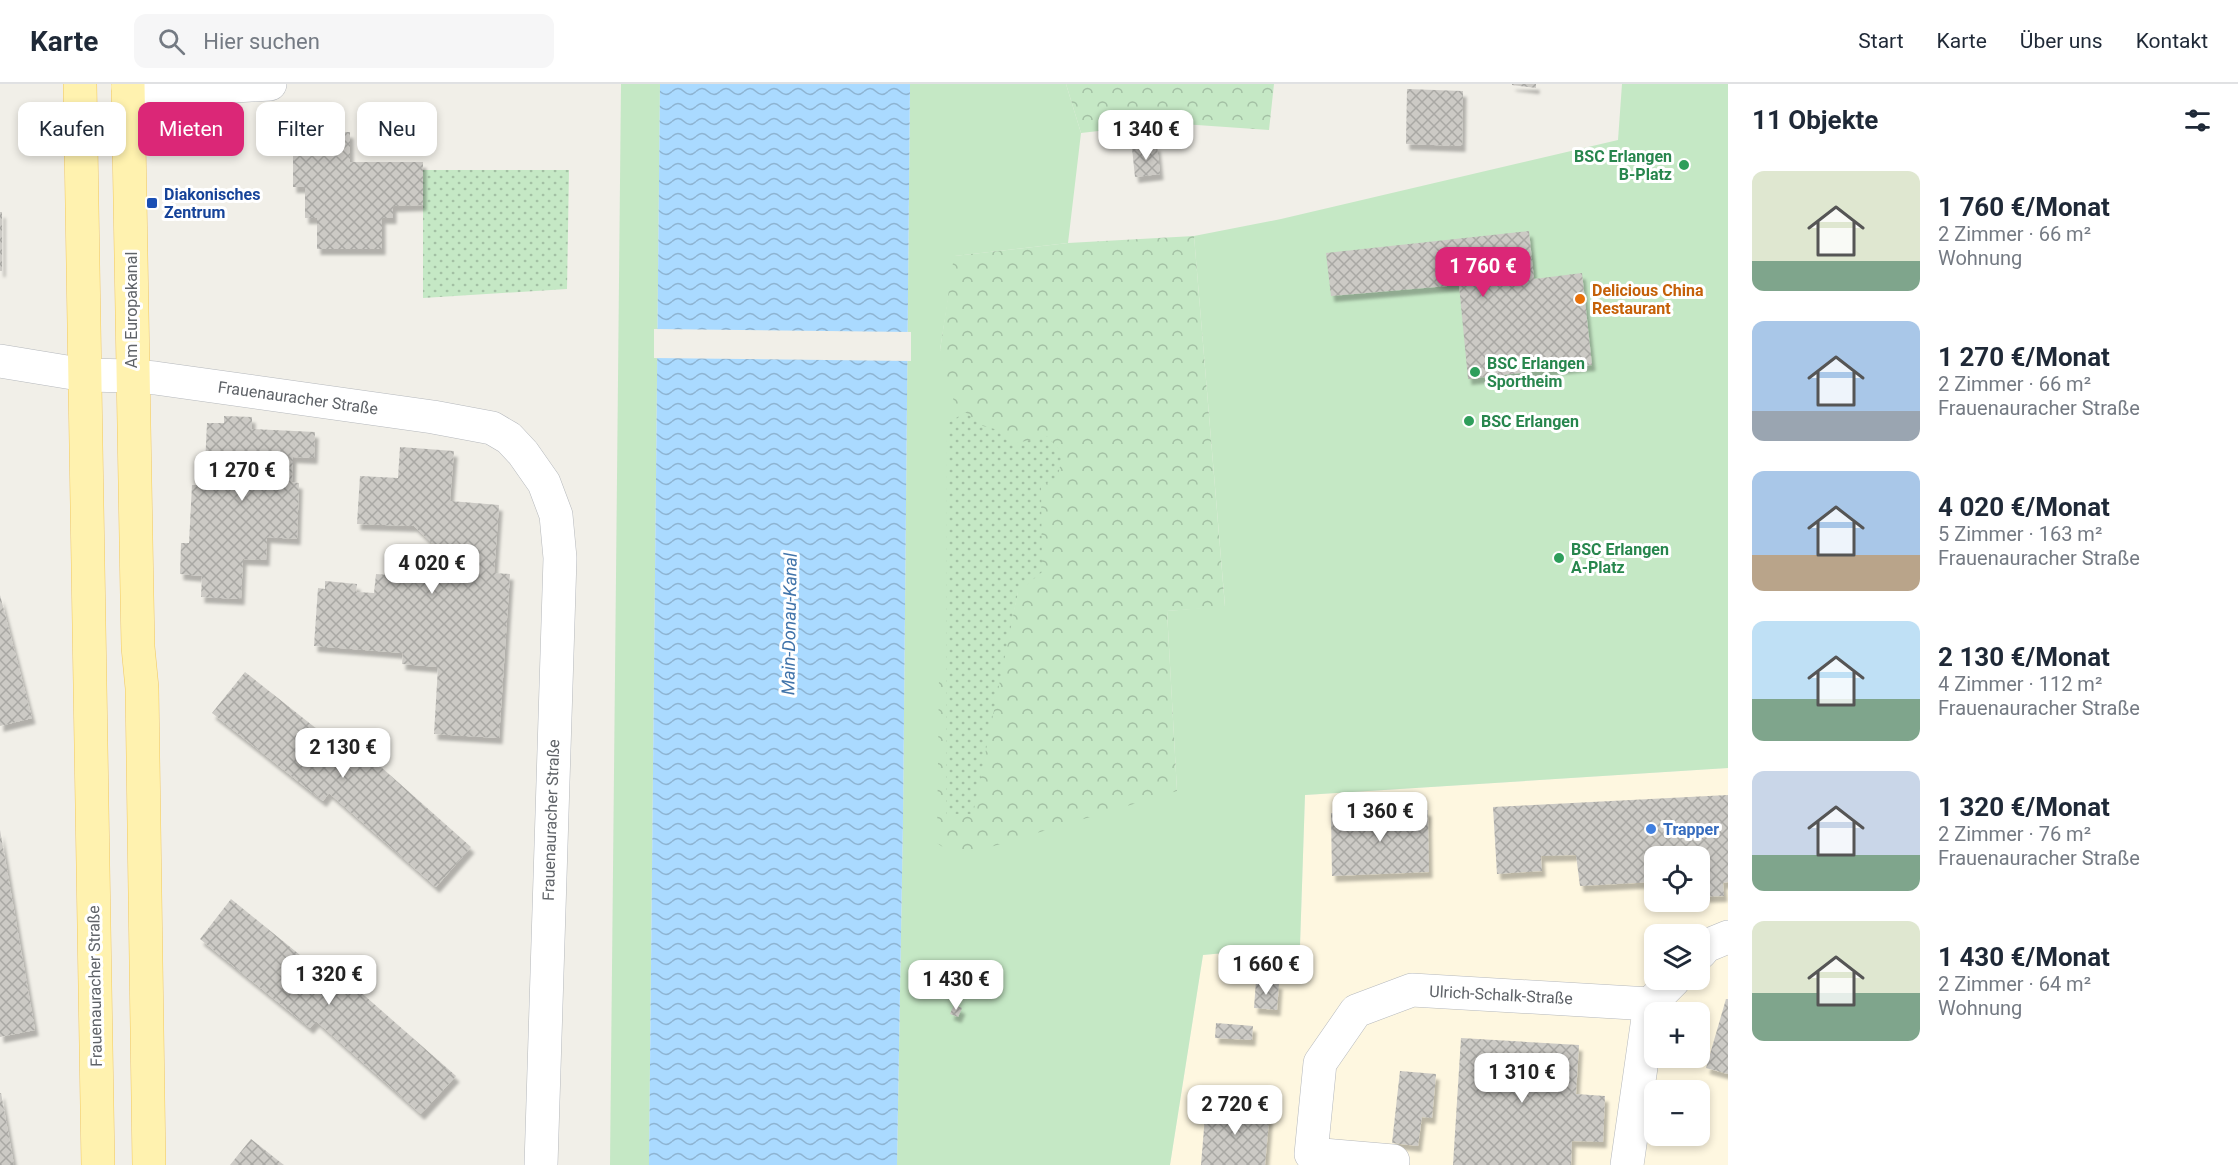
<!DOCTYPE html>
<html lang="de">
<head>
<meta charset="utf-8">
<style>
  :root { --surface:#fff; --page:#f6f6f7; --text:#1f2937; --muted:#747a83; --line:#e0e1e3; --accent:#db2777 }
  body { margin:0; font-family:Roboto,sans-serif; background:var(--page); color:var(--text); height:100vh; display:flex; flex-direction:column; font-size:22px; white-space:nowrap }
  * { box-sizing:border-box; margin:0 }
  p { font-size:20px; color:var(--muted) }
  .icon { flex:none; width:33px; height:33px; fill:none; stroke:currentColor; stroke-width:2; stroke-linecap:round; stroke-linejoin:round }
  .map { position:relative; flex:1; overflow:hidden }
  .sheet { display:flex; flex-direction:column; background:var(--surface); width:510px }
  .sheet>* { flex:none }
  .banner { position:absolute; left:18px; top:18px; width:570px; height:54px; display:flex; gap:12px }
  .controls { position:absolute; left:1644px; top:762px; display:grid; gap:12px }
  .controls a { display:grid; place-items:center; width:66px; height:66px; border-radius:12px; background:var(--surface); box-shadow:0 3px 9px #0003; font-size:30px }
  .price { position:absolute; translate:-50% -51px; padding:0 14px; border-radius:12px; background:#fff; color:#222; font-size:20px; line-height:39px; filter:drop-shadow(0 2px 3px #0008) }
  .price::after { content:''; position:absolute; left:50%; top:36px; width:18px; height:14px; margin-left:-9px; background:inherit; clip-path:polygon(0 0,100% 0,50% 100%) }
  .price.active { background:var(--accent); color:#fff }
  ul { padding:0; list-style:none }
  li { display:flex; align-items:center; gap:18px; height:150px; padding:0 24px }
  li span { display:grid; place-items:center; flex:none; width:168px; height:120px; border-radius:12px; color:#555 }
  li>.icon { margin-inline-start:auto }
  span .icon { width:72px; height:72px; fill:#fffc; stroke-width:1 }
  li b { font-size:26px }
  h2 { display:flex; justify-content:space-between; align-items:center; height:72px; padding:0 24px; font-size:26px }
  .pill { padding:0 21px; border-radius:12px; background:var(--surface); box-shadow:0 3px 9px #0003; font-size:21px; line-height:54px }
  .pill.active { background:var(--accent); color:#fff }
  header { display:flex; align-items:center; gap:36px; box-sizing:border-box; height:84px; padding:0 30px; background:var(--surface); border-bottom:2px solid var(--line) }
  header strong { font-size:28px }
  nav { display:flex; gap:33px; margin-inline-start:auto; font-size:21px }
  .search { width:420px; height:54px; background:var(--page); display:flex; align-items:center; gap:15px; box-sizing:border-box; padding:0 21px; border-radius:12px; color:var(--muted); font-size:22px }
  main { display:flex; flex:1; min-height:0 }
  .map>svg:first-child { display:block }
  .commercial { fill:#fef7e0; fill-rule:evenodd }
  .grass { fill:#c5e8c5 }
  .forest { fill:url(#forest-crowns) }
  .park { fill:url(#park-dots) }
  .water { fill:url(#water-waves) }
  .pier { fill:#f1efe8 }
  .building { fill:url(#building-cross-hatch); filter:url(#shadow) }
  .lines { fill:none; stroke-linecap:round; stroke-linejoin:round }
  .minor-casing { stroke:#b5b8bc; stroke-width:34 }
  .major-casing { stroke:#f2c960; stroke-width:34 }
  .minor { stroke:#fff; stroke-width:33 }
  .major { stroke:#fff2af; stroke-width:33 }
  .leisure-dot { fill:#2e9e5b; stroke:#fff; stroke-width:2 }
  .transit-dot { fill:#1a4fb4; stroke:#fff; stroke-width:2 }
  .food-dot { fill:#e8710a; stroke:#fff; stroke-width:2 }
  .shop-dot { fill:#3f7fe0; stroke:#fff; stroke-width:2 }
  .labels { text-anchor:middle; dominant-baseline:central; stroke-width:6; stroke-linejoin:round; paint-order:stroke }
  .leisure-label { font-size:16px; font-weight:bold; fill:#27864d; stroke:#fff; text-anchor:start }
  .transit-label { font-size:16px; font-weight:bold; fill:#164399; stroke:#fff; text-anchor:start }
  .food-label { font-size:16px; font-weight:bold; fill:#c56008; stroke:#fff; text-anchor:start }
  .street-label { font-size:16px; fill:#5f6368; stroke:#fff }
  .shop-label { font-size:16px; font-weight:bold; fill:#366cbe; stroke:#fff; text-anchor:start }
  .water-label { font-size:18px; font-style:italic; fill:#4174aa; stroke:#fff }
</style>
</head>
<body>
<header>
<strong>Karte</strong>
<div class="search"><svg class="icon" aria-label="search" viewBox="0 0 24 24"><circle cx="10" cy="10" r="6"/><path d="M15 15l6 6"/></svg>Hier suchen</div>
<nav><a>Start</a><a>Karte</a><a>Über uns</a><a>Kontakt</a></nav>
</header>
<main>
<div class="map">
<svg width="1728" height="1081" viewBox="0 0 1728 1081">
  <defs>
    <pattern id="forest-crowns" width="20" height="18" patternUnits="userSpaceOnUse" patternTransform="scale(1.5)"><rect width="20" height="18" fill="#c5e8c5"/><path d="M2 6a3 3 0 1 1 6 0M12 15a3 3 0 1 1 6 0" fill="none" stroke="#a3c0a4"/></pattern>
    <pattern id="park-dots" width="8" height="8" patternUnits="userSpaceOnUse" patternTransform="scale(1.5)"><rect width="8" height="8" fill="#c5e8c5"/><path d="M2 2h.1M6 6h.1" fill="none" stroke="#a3c0a4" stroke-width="1.8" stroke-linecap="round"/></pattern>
    <pattern id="water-waves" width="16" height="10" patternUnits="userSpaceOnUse" patternTransform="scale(1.5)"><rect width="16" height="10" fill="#aadaff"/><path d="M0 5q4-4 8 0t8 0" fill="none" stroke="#8eb4d2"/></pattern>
    <pattern id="building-cross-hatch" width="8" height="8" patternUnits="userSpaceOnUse" patternTransform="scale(1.5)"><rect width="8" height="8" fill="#cccac5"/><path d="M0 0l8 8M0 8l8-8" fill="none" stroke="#a9a8a4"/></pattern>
    <filter id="shadow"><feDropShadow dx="3.5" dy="6" stdDeviation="1.5" flood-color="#0004"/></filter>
  </defs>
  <rect width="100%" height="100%" fill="#f1efe8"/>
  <path class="commercial" d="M1728,684V1081H1170L1203,871L1300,862L1305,711ZM1654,772H1700V818H1654ZM1654,850H1700V896H1654ZM1654,928H1700V974H1654ZM1654,1006H1700V1052H1654Z"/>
  <g class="grass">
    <polygon points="621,0 660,0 649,1081 610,1081"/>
    <polygon points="910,0 1066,0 1081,49 1068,159 955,172 940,266 1046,377 1009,549 1177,707 1167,527 1225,522 1194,152 1281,135 1618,56 1622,0 1728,0 1728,684 1305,711 1300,862 1203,871 1170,1081 897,1081 903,735"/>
  </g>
  <g class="forest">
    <polygon points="1066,0 1274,0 1269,46 1168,39 1081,49"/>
    <polygon points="1194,152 1225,523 1167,527 1177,707 957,773 937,759 939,594 1009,549 1046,378 957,329 940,266 954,172 1068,159"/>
  </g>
  <g class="park">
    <polygon points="423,86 569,86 567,205 423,214"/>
    <polygon points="965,328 983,342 1006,348 1009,361 1047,352 1063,370 1057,395 1041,401 1042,488 1018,508 973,730 946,730 947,340"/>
  </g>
  <polygon class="water" points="660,0 910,0 903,735 897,1081 649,1081"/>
  <polygon class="pier" points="654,245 911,248 911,277 654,274"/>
  <g class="building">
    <polygon points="1512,0 1536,0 1536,4 1512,1"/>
    <polygon points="1407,5 1463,7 1462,62 1406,60"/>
    <polygon points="293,48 350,48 350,78 423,78 423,121 393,122 393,134 382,134 382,165 317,165 317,134 305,134 305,103 293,103"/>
    <polygon points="1157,61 1160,90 1135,93 1132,64"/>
    <rect x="0" y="128" width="2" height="59"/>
    <polygon points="1529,147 1534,195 1582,189 1592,281 1468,295 1459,201 1331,212 1326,169"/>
    <polygon points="224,332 252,333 252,345 315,348 314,374 293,373 292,398 299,399 297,455 267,453 266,476 243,475 241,515 201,513 202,492 180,490 181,459 189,459 192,401 204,401 207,339 224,339"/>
    <polygon points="400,363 454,367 450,417 499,421 494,489 510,490 499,654 434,650 438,583 402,580 403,569 314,562 318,504 325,505 325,497 357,500 356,508 374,509 376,490 414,493 431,477 432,459 414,442 357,440 360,392 398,394"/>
    <polygon points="0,511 32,634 0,642"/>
    <polygon points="245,588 356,676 364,668 471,763 436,803 329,709 323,717 212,629"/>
    <polygon points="1728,711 1728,798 1723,799 1724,812 1700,813 1700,772 1654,772 1654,798 1580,802 1576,771 1541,772 1542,787 1497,790 1493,723"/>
    <polygon points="1428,726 1429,788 1332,792 1331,729"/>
    <polygon points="0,746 35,946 0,953"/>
    <polygon points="231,815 343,906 349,898 456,992 421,1030 316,937 310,944 200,855"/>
    <polygon points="1256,897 1279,899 1277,926 1254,924"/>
    <polygon points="1726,915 1728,915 1728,990 1706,984"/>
    <polygon points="954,921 962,924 958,933 950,930"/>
    <polygon points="1216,939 1253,942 1252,956 1215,954"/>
    <polygon points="1461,954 1579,961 1576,1010 1605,1012 1603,1058 1572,1057 1571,1081 1453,1081"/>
    <polygon points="1400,987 1436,990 1432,1034 1422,1033 1418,1062 1392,1059"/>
    <polygon points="0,1009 1,1009 14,1081 0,1081"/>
    <polygon points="1206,1020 1270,1025 1265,1081 1201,1081"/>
    <polygon points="251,1055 280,1078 284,1081 230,1081"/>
  </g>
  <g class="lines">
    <g class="minor-casing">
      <g id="minor">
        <polyline points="128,3 201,4 270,0"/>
        <polyline points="0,277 85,291 132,292 155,294 433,333 492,344 509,354 523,369 544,399 556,431 560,474 541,1081"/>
        <polyline points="1700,869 1706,862 1728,853"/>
        <polyline points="1393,1077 1311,1070 1320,979 1356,927 1412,906 1650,920"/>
        <polyline points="1627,1081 1650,920 1674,896"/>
      </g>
    </g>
    <g class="major-casing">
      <g id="major">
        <polyline points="80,0 98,1081"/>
        <polyline points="128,0 137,511 138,563 142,604 149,1081"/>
      </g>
    </g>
    <use href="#minor" class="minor"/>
    <use href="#major" class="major"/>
  </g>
  <g class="leisure-dot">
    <circle cx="1684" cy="81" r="6"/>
    <circle cx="1475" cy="288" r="6"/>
    <circle cx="1469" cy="337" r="6"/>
    <circle cx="1559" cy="474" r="6"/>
  </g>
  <rect class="transit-dot" x="146" y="113" width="12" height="12" rx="3"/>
  <circle class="food-dot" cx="1580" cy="215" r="6"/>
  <circle class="shop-dot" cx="1651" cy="745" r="6"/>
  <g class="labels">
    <g class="leisure-label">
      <text x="1672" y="72" text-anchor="end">BSC Erlangen<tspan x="1672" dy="18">B-Platz</tspan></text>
      <text x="1487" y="279">BSC Erlangen<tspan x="1487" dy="18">Sportheim</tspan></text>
      <text x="1481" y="337">BSC Erlangen</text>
      <text x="1571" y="465">BSC Erlangen<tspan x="1571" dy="18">A-Platz</tspan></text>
    </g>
    <g class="transit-label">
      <text x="164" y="110">Diakonisches<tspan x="164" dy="18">Zentrum</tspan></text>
    </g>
    <g class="food-label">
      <text x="1592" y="206">Delicious China<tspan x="1592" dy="18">Restaurant</tspan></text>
    </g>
    <g class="street-label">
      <text transform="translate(131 226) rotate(-90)">Am Europakanal</text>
      <text transform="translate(298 314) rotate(8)">Frauenauracher Straße</text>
      <text transform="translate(551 736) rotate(-88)">Frauenauracher Straße</text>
      <text transform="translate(95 902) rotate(-91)">Frauenauracher Straße</text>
      <text transform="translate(1501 911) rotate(3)">Ulrich-Schalk-Straße</text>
    </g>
    <g class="shop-label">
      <text x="1663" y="745">Trapper</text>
    </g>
    <g class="water-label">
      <text transform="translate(789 540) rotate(-89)">Main-Donau-Kanal</text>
    </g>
  </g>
</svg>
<div class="controls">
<a><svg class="icon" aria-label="locate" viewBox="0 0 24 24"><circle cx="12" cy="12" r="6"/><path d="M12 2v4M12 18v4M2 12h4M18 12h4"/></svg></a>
<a><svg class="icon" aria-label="layers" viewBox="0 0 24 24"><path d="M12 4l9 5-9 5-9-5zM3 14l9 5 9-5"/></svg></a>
<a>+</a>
<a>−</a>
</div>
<b class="price" style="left:1146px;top:77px">1 340 €</b>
<b class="price active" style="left:1483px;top:214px">1 760 €</b>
<b class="price" style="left:242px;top:418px">1 270 €</b>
<b class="price" style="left:432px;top:511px">4 020 €</b>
<b class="price" style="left:343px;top:695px">2 130 €</b>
<b class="price" style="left:1380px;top:759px">1 360 €</b>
<b class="price" style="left:1266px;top:912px">1 660 €</b>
<b class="price" style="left:329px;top:922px">1 320 €</b>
<b class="price" style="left:956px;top:927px">1 430 €</b>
<b class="price" style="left:1522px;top:1020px">1 310 €</b>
<b class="price" style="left:1235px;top:1052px">2 720 €</b>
<div class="banner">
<a class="pill">Kaufen</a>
<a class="pill active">Mieten</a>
<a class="pill">Filter</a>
<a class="pill">Neu</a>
</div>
</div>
<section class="sheet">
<h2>11 Objekte<svg class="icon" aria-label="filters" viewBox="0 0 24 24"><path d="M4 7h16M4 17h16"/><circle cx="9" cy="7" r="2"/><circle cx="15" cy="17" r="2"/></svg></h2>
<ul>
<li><span style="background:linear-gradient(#dfe7d0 75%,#7fa58c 0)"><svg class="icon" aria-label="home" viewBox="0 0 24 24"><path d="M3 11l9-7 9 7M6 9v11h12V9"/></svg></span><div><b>1 760 €/Monat</b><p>2 Zimmer · 66 m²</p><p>Wohnung</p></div></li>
<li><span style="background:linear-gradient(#a9c7e8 75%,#9aa5b1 0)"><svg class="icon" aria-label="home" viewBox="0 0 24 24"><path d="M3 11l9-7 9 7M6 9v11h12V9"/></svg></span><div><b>1 270 €/Monat</b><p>2 Zimmer · 66 m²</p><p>Frauenauracher Straße</p></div></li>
<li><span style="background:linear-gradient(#a9c7e8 70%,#b9a48a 0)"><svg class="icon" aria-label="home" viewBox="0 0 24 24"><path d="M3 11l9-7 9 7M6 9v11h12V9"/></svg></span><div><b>4 020 €/Monat</b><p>5 Zimmer · 163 m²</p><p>Frauenauracher Straße</p></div></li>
<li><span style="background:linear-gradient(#bfe0f5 65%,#7fa58c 0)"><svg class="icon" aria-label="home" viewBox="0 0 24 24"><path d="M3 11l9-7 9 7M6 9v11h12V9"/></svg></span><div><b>2 130 €/Monat</b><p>4 Zimmer · 112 m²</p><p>Frauenauracher Straße</p></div></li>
<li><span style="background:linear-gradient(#c9d6e8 70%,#7fa58c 0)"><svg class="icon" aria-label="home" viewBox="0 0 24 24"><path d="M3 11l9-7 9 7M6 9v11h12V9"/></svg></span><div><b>1 320 €/Monat</b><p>2 Zimmer · 76 m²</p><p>Frauenauracher Straße</p></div></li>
<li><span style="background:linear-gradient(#dfe7d0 60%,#7fa58c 0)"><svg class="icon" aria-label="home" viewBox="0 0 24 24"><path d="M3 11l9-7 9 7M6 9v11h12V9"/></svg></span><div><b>1 430 €/Monat</b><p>2 Zimmer · 64 m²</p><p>Wohnung</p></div></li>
</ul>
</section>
</main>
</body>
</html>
